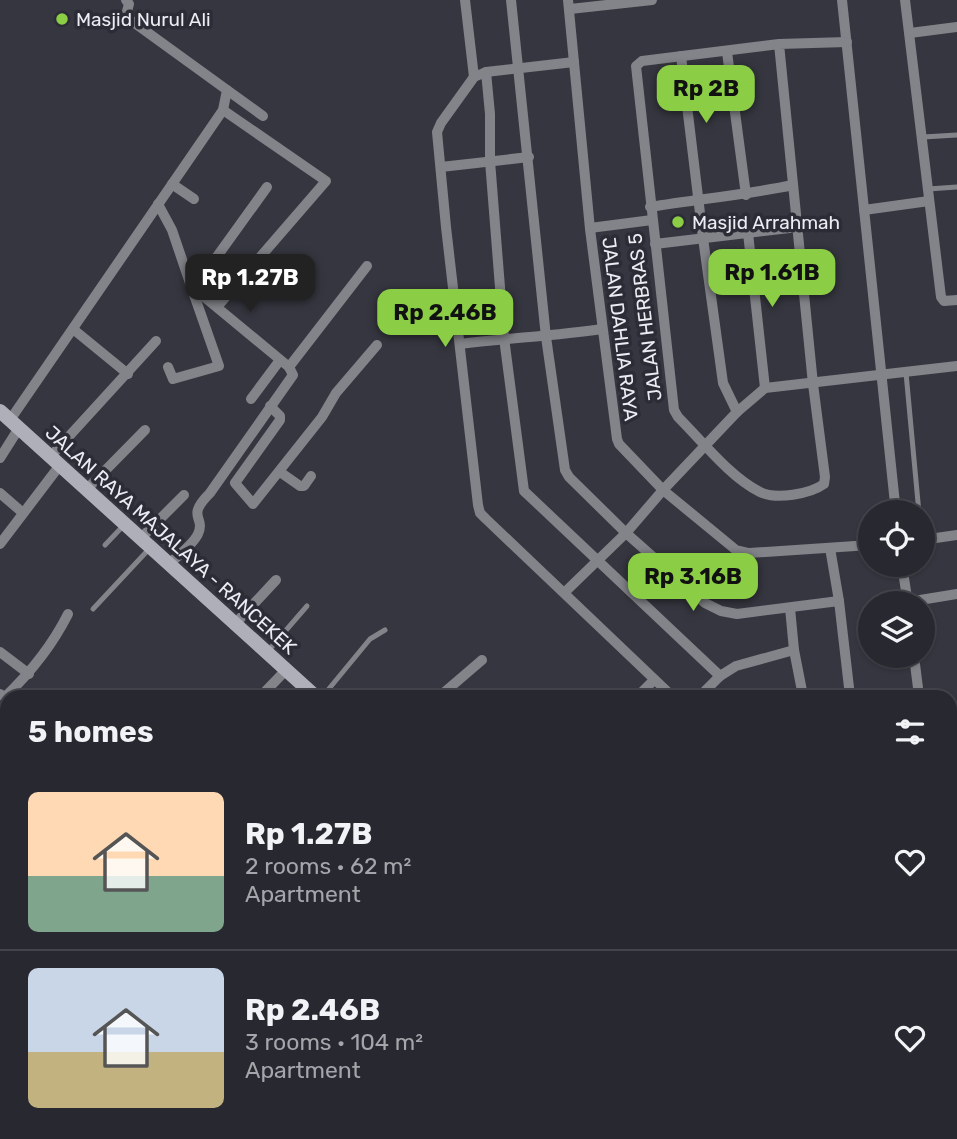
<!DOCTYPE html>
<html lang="en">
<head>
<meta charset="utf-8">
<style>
  :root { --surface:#282830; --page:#34343c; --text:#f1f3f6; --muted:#a5a6ab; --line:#44444c; --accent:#8bce46 }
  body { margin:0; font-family:Rubik,sans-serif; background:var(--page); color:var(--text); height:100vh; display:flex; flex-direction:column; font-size:26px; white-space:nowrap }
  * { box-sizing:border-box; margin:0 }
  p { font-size:23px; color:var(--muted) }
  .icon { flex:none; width:38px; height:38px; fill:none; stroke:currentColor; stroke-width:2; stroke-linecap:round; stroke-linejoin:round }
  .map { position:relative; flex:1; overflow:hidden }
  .side { position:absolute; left:0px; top:690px; width:957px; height:450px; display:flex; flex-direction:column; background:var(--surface); border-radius:21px 21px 0 0; box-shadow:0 2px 5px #0004,0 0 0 2px var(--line) }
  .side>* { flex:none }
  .buttons { position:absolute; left:858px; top:500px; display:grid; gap:14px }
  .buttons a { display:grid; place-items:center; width:77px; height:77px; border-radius:50%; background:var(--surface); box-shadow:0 2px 5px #0004,0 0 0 2px var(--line); font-size:35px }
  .price { position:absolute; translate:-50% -60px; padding:0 16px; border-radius:14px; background:var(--accent); color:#111; font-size:23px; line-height:46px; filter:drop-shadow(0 2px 4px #0008) }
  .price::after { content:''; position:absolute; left:50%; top:42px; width:21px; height:16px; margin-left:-10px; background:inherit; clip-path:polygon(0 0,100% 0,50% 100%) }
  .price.on { background:#222; color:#fff }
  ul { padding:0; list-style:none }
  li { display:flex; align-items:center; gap:21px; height:175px; padding:0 28px }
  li+li { border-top:2px solid var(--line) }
  li span { display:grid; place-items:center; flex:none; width:196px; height:140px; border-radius:10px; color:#555 }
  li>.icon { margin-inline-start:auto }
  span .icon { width:84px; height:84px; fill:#fffc; stroke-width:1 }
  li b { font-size:30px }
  h2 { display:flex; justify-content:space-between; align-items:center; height:84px; padding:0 28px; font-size:30px }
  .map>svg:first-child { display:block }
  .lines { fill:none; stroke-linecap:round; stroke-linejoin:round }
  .lane { stroke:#838489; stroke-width:5 }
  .street { stroke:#838489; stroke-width:10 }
  .secondary { stroke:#aeafb8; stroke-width:14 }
  .poi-dot { fill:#8bce46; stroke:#2b2c36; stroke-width:2.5 }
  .labels { text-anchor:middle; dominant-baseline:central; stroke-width:7; stroke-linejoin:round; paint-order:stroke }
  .poi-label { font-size:19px; fill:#ececf3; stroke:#2b2c36; text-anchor:start }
  .street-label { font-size:19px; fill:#ececf3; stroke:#2b2c36 }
</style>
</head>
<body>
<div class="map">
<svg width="957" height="1139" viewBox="0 0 957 1139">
  <rect width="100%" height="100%" fill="#363640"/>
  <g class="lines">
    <g class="lane">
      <polyline points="923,137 957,135"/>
      <polyline points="928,189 957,187"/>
      <polyline points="906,373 919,513"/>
      <polyline points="105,545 124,525"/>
      <polyline points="93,609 150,548"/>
      <polyline points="268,651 307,606"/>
      <polyline points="323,696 370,639 385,630"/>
    </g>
    <g class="street">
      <polyline points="465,0 474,77"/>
      <polyline points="511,0 546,337 565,470 569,477 626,533 705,603 721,611 737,614 839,601"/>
      <polyline points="568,0 590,229 617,439 619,444 663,490 736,550 749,553 870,545"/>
      <polyline points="842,0 896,513"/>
      <polyline points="905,0 941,297 944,301 957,300"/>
      <polyline points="570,9 652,0"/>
      <polyline points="910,33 957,27"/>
      <path d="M779,44L813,384L825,477L824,484C810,494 776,500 760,492C730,477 702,441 678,417L674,410L636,66L642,61L779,44L847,42"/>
      <polyline points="727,52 746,195"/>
      <polyline points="681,56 703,238 723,383 737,412"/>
      <polyline points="574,62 486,72 474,77 441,123 437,132 446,227 478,505 480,513 486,519 672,696"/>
      <polyline points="486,72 490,114 490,161 504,338 524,491 720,676"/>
      <polyline points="227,90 263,116"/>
      <polyline points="441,167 529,157"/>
      <polyline points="172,184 194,199"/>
      <path d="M158,204L172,230L191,286L289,367L293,375L210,493C185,518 206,516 198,534C193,545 177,556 169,564"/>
      <path d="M650,207C698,199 745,195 793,185"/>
      <polyline points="864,210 929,201"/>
      <polyline points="590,228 652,220"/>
      <polyline points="748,233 765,388"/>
      <polyline points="655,244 798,227"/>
      <polyline points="217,307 326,181 223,110"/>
      <polyline points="73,329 128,374"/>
      <path d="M460,344C507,338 555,336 602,329"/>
      <polyline points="168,367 173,379 219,366 191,286 208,269 267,187"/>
      <polyline points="289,367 367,266"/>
      <polyline points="251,399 280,360"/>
      <polyline points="270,406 280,416 280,420 235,483 253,504 322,417 336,393 377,345"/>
      <polyline points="10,420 223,110 227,90 129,19 126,15 129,4 126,0"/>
      <polyline points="51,456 156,341"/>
      <polyline points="0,458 19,428"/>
      <polyline points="280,472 300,486 304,486 311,476"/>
      <polyline points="87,489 145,430"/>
      <polyline points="0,493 23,513"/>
      <polyline points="140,539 184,495"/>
      <polyline points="922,540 957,535"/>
      <polyline points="0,544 60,465"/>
      <polyline points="830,548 839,601 850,696"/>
      <polyline points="902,565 908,604"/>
      <polyline points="565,592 626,533 663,490 737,412 765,388 957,366"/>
      <polyline points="908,602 957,594"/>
      <polyline points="790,608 794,650 803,696"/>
      <polyline points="234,625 276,580"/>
      <polyline points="0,652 29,674"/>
      <polyline points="914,656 919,696"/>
      <path d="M0,694L5,697C31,672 52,646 68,614"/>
      <polyline points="261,696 286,670"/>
      <polyline points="440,696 482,660"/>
      <polyline points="638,696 654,680"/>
      <polyline points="700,696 720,676 736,666 794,650"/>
      <polyline points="788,696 802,694"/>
      <polyline points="950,904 957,904"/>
      <polyline points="950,957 957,1021"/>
      <polyline points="950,1056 957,1029"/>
      <polyline points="380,1139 387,1132"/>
      <polyline points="621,1139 629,1132"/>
      <polyline points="738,1139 747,1132"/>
      <polyline points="867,1139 874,1132"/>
    </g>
    <g class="secondary">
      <polyline points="0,411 315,696"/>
      <polyline points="749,1132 754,1139"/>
    </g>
  </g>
  <g class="poi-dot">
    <circle cx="62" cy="19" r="7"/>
    <circle cx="678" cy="222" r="7"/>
  </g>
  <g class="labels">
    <g class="poi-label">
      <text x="76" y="19">Masjid Nurul Ali</text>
      <text x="692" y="222">Masjid Arrahmah</text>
    </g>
    <g class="street-label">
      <text transform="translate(645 317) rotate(-97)">JALAN HERBRAS 5</text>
      <text transform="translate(620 329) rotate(83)">JALAN DAHLIA RAYA</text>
      <text transform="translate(171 540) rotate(42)">JALAN RAYA MAJALAYA - RANCEKEK</text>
    </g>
  </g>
</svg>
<div class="buttons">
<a><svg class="icon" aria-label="locate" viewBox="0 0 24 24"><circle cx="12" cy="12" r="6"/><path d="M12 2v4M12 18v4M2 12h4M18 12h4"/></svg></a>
<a><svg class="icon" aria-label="layers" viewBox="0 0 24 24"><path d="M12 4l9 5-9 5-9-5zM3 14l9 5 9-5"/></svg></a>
</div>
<b class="price" style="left:706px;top:125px">Rp 2B</b>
<b class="price" style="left:772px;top:309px">Rp 1.61B</b>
<b class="price on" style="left:250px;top:314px">Rp 1.27B</b>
<b class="price" style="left:445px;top:349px">Rp 2.46B</b>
<b class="price" style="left:693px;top:613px">Rp 3.16B</b>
<section class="side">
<h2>5 homes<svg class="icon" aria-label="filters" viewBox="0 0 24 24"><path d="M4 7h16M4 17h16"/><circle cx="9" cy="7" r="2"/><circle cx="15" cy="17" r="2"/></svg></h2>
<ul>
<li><span style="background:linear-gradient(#ffd9b3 60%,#7fa58c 0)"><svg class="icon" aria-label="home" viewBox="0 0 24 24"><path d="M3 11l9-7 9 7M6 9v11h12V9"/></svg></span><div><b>Rp 1.27B</b><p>2 rooms · 62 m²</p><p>Apartment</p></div><svg class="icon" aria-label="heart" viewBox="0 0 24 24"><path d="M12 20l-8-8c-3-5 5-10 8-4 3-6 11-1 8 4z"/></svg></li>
<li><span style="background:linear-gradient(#c9d6e8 60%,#c2b280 0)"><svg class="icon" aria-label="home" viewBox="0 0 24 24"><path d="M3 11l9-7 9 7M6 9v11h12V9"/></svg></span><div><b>Rp 2.46B</b><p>3 rooms · 104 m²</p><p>Apartment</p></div><svg class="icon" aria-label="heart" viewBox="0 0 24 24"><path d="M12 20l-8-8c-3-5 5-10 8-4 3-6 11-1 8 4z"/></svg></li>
</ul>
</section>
</div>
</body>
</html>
